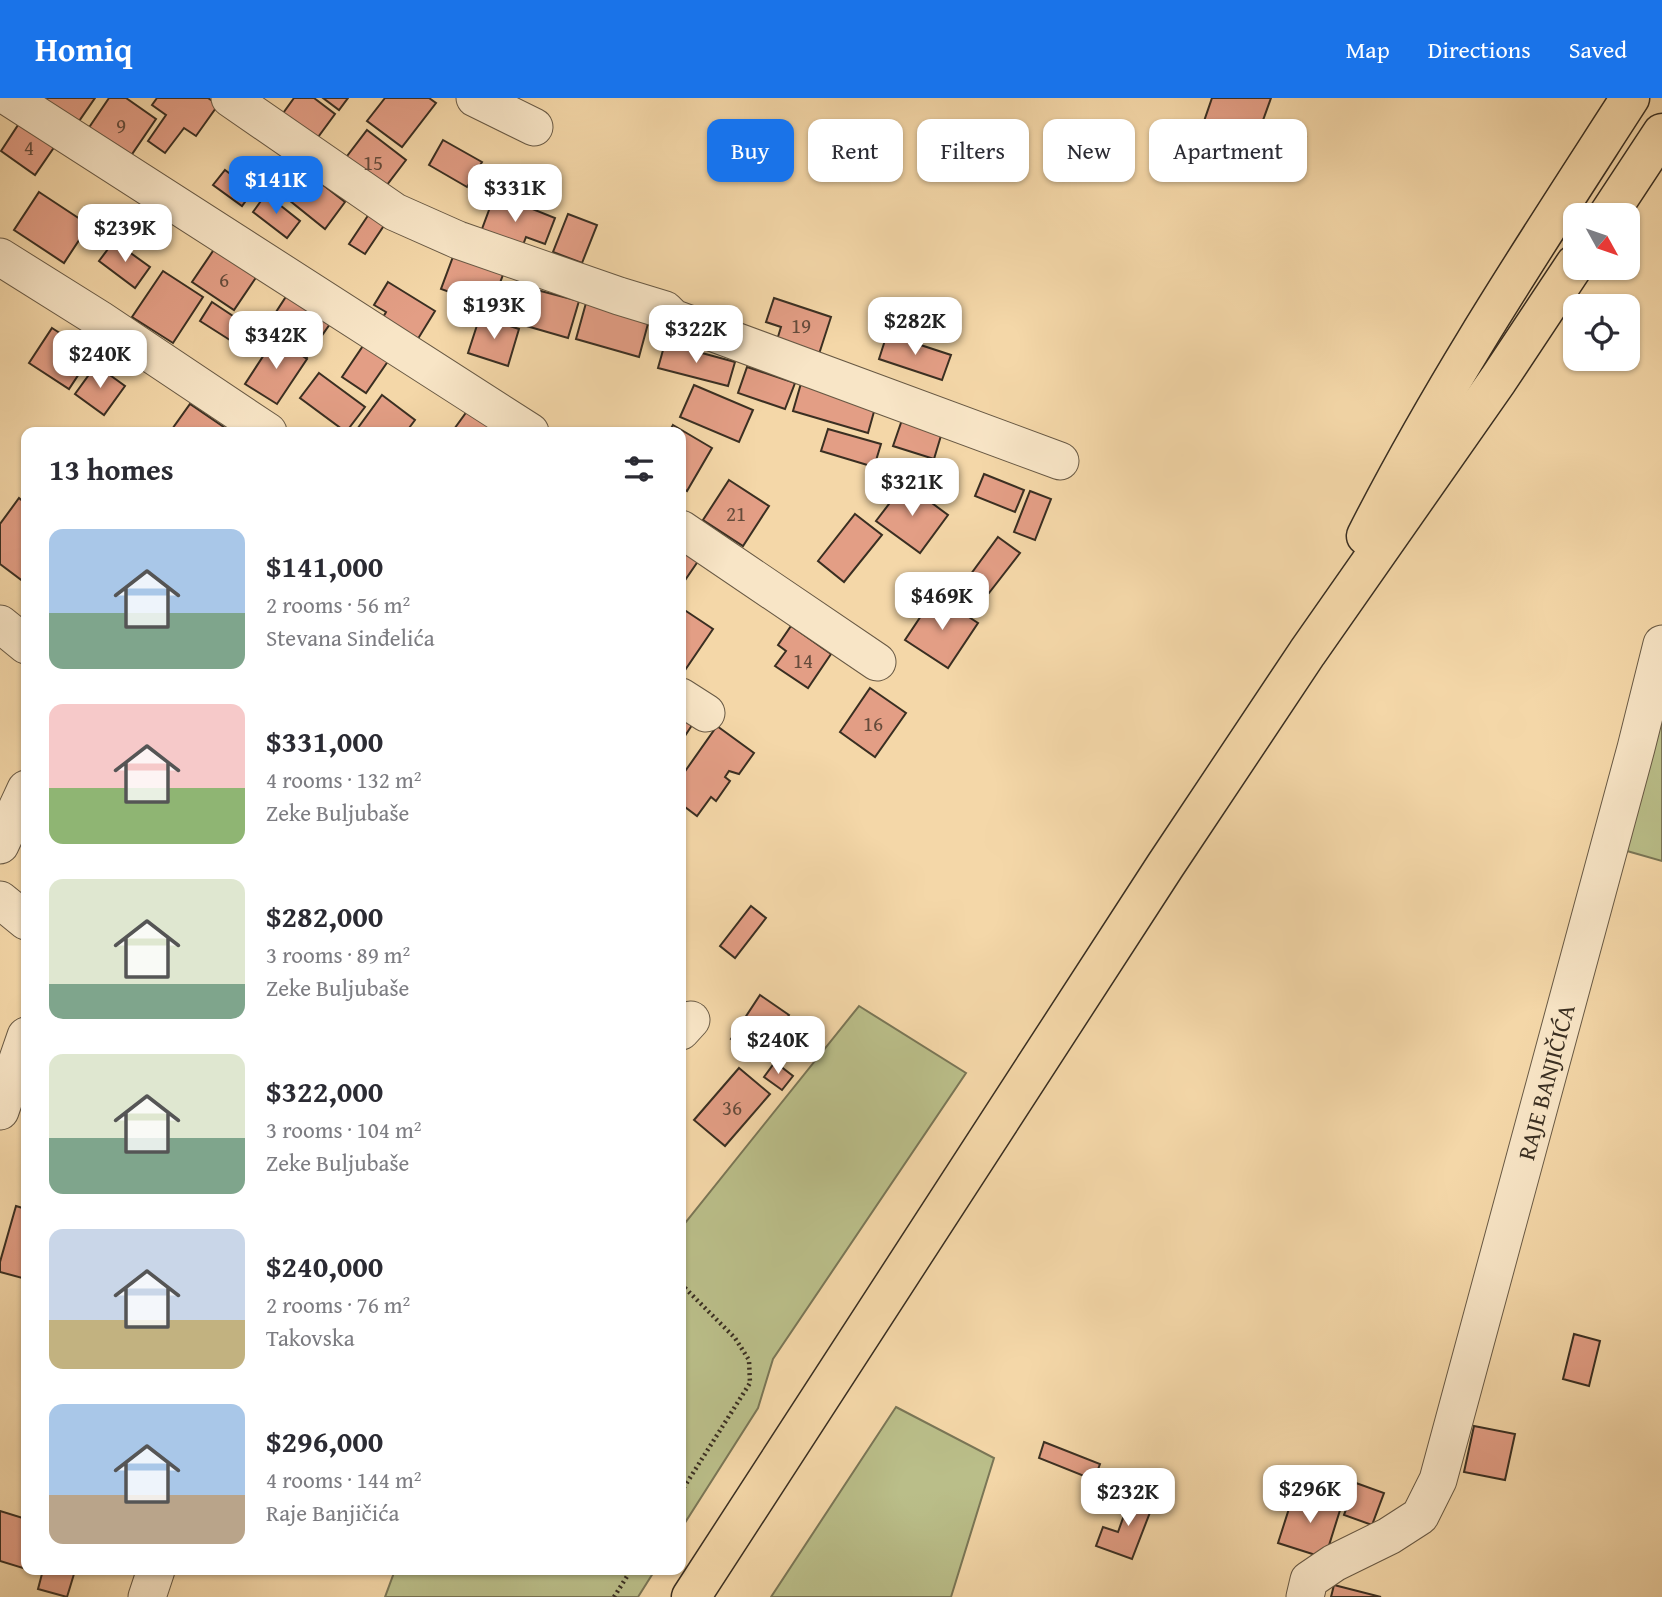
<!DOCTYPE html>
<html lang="en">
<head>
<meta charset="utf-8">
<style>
  :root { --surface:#fff; --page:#f7f7f7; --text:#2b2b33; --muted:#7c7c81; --accent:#1a73e8 }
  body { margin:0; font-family:"Gentium Book Plus",serif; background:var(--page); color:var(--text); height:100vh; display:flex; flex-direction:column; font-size:26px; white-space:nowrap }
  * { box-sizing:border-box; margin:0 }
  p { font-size:23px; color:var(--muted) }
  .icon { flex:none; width:38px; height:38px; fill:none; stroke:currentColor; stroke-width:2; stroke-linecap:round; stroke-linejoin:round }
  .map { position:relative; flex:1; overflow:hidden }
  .side { position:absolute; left:21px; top:329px; width:665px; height:1148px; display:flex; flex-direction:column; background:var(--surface); border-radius:14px; box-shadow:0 2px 5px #0004 }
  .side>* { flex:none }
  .guide { position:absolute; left:707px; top:21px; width:665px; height:63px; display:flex; gap:14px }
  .needle { width:46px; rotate:130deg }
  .tools { position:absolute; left:1563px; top:105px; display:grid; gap:14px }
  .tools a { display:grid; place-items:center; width:77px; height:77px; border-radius:14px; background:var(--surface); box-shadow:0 2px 5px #0004; font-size:35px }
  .price { position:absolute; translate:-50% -60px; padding:0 16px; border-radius:14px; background:#fff; color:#222; font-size:23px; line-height:46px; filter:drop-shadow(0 2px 4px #0008) }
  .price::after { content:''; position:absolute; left:50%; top:42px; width:21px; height:16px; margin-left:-10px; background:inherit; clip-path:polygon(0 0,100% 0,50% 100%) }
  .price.current { background:var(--accent); color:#fff }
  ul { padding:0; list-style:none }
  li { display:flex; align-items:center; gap:21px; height:175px; padding:0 28px }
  li span { display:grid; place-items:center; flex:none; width:196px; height:140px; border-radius:14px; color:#555 }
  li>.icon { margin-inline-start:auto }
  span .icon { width:84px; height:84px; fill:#fffc; stroke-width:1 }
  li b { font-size:30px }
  h2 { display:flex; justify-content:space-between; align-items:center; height:84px; padding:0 28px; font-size:30px }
  .tag { padding:0 24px; border-radius:14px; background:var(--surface); box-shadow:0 2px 5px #0004; font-size:24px; line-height:63px }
  .tag.current { background:var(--accent); color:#fff }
  header { display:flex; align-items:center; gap:42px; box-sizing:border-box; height:98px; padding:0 35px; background:var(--accent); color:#fff }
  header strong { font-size:33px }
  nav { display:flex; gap:38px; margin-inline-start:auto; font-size:24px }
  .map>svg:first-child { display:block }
  .green { fill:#babe89; stroke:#7a7656; stroke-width:2 }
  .building { fill:#e39e85; stroke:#3a2f22; stroke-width:2 }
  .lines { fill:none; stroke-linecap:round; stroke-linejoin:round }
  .minor-casing { stroke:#685944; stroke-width:39 }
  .major-casing { stroke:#3a2f22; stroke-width:41 }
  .path { stroke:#3a2f22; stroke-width:4.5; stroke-dasharray:2 3.5; stroke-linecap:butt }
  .minor { stroke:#f8e5c6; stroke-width:37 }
  .major { stroke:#f4d7a8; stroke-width:38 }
  .labels { text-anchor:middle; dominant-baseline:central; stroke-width:7; stroke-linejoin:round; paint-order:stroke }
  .number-label { font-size:21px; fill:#644b3b }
  .street-label { font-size:24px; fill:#3a2f22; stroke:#f8e5c6 }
</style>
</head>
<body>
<header>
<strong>Homiq</strong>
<nav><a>Map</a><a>Directions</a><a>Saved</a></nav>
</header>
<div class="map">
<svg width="1662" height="1499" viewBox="0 0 1662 1499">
  <rect width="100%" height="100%" fill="#f4d7a8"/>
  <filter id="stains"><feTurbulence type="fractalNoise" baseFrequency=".00286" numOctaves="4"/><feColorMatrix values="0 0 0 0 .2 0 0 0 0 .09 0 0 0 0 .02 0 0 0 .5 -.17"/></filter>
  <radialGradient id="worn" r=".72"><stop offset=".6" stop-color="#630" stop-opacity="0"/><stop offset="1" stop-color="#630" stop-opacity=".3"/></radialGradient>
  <g class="green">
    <polygon points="1658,622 1662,623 1662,763 1620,751"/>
    <polygon points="859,908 966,975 773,1261 758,1310 681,1431 681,1130"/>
    <polygon points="896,1309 994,1360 951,1499 771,1499"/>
    <polygon points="395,1472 655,1472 638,1499 385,1499"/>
  </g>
  <g class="building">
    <polygon points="40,0 95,0 77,26"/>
    <polygon points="109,0 126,0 156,21 128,62 86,34"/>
    <polygon points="157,0 208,0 218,7 196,38 184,30 165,55 148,43 166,17 152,7"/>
    <polygon points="294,0 314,0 335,16 310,50 276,25"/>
    <polygon points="323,0 348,0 339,12"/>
    <polygon points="385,0 429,0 436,5 402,49 367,23"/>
    <polygon points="1212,0 1271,0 1253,50 1201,32"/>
    <polygon points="22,21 57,45 35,77 1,53"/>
    <polygon points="367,32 406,62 380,96 341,66"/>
    <polygon points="1298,36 1306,39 1298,67 1289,65"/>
    <polygon points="443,42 482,64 467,89 429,67"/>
    <polygon points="225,72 253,93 242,108 213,87"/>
    <polygon points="309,76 345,104 325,131 289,102"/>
    <polygon points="39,94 89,127 64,165 14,132"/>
    <polygon points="266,96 300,123 287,140 253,114"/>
    <polygon points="495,96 555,120 545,146 526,139 520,155 479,139"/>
    <polygon points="369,116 385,126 365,156 349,146"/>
    <polygon points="568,116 597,127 582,165 553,154"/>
    <polygon points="114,143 150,169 135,190 99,163"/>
    <polygon points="215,150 257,178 234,212 192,184"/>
    <polygon points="454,156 504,174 491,209 441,191"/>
    <polygon points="163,173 203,199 173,245 132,219"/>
    <polygon points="388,184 435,213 416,244 381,223 386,214 374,207"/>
    <polygon points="533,191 579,203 568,240 523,227"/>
    <polygon points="289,194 332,223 307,259 265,231"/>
    <polygon points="774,200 831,219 819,256 777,242 781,229 766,224"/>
    <polygon points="212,204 245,226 233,244 200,223"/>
    <polygon points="586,205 649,222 639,259 576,241"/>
    <polygon points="480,218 519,231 508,268 468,255"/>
    <polygon points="52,230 92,256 69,291 29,265"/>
    <polygon points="887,236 951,257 942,282 879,261"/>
    <polygon points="369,239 393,256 366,295 342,279"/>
    <polygon points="275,240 307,261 277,306 245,286"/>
    <polygon points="665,245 735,264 728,288 658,270"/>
    <polygon points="96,267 125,288 104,317 75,296"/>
    <polygon points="747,269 795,285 785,311 738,295"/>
    <polygon points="319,275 365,309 346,334 300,300"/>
    <polygon points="802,282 877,303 868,335 793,313"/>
    <polygon points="694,287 753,312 739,344 680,319"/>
    <polygon points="382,297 415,322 406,334 355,334"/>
    <polygon points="473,305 511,334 452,334"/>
    <polygon points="190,306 231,334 170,334"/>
    <polygon points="903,319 943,331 934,361 893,348"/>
    <polygon points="673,327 712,350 687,393 681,389 681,334 669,334"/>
    <polygon points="828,331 881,346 874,369 821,353"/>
    <polygon points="984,376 1024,392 1015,414 975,398"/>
    <polygon points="729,382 769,408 743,448 703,422"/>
    <polygon points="905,385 948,417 920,455 876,423"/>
    <polygon points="1030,393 1051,401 1035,442 1014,434"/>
    <polygon points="19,400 26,406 26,481 24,484 0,466 0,426"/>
    <polygon points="855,416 882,437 844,484 818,463"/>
    <polygon points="998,439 1020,455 989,495 968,480"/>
    <polygon points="681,440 703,456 681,488"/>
    <polygon points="935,497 978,525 948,570 905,542"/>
    <polygon points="683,511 713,531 681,578 681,515"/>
    <polygon points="791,528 831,556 808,590 775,568 786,553 778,547"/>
    <polygon points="870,590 906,615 875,659 840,634"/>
    <polygon points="681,611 696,621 681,644"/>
    <polygon points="717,628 754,655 739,676 729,673 725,679 730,683 716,703 711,699 697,718 681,706 681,679"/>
    <polygon points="751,808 766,820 735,860 720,848"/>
    <polygon points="760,897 789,917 760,961 731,941"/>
    <polygon points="775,964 793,978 782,992 764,979"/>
    <polygon points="739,970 770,996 725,1048 694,1022"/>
    <polygon points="16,1108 26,1111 26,1181 0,1174 0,1164"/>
    <polygon points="1574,1236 1600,1243 1589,1288 1563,1281"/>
    <polygon points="1474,1328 1515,1336 1505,1382 1464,1374"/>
    <polygon points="1044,1344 1100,1366 1094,1382 1039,1360"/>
    <polygon points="1356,1385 1384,1395 1372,1427 1344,1417"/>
    <polygon points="1132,1395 1154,1404 1132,1461 1096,1448 1103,1429 1118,1434"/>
    <polygon points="1294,1395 1341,1409 1325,1460 1278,1445"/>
    <polygon points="0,1413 26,1421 26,1471 0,1463"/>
    <polygon points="43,1472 60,1472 74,1476 67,1499 38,1491"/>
    <polygon points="1334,1487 1381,1499 1331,1499"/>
  </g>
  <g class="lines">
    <g class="minor-casing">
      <g id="minor">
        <polyline points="10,0 530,334"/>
        <polyline points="230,0 395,114 458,142 619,198 665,212 673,220 1060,363"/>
        <polyline points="475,0 534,29"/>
        <polyline points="0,159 99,221 268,334"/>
        <polyline points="681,431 877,564"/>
        <polyline points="0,526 26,547"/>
        <polyline points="681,599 706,615"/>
        <polyline points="0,747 26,691"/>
        <polyline points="0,802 26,823"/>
        <polyline points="681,933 691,922"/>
        <polyline points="0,1013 26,938"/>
        <polyline points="147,1499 156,1472"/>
        <polyline points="1305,1499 1309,1482 1334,1465 1389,1438 1420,1418 1438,1382 1636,650 1662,546"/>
      </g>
    </g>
    <g class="major-casing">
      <g id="major">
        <polyline points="1608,117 1662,35"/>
        <path d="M1366,438C1443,286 1538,143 1630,0"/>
        <polyline points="691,1499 1165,768 1307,555 1498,282 1575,166"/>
      </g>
    </g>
    <g class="path">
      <polyline points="681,1186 735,1240 749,1262 750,1285 681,1394"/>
      <polyline points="614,1499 631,1472"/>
    </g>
    <use href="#minor" class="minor"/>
    <use href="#major" class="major"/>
  </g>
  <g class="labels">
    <g class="number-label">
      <text x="121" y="27">9</text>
      <text x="29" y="49">4</text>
      <text x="373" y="64">15</text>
      <text x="224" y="181">6</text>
      <text x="801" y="227">19</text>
      <text x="736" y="415">21</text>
      <text x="803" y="562">14</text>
      <text x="873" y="625">16</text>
      <text x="732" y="1009">36</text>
    </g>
    <g class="street-label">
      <text transform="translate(1546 984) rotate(-75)">RAJE BANJIČIĆA</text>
    </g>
  </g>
  <rect width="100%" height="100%" filter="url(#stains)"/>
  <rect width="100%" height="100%" fill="url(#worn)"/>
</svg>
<div class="tools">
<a><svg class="needle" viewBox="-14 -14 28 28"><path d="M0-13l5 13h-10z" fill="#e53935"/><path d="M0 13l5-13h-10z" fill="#7c7c81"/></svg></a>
<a><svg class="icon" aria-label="locate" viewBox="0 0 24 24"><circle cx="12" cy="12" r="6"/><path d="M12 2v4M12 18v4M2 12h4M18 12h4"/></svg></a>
</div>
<b class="price current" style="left:276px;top:118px">$141K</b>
<b class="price" style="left:515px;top:126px">$331K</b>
<b class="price" style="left:125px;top:166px">$239K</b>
<b class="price" style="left:494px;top:243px">$193K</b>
<b class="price" style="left:915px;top:259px">$282K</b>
<b class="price" style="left:696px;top:267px">$322K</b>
<b class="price" style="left:276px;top:273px">$342K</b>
<b class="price" style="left:100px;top:292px">$240K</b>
<b class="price" style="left:912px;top:420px">$321K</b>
<b class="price" style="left:942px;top:534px">$469K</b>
<b class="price" style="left:778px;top:978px">$240K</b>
<b class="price" style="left:1310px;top:1427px">$296K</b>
<b class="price" style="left:1128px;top:1430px">$232K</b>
<div class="guide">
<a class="tag current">Buy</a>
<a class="tag">Rent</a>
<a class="tag">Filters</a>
<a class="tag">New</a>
<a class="tag">Apartment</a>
</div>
<section class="side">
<h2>13 homes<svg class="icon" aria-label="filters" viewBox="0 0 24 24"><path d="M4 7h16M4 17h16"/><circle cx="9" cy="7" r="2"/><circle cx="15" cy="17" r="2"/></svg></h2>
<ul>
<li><span style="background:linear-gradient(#a9c7e8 60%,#7fa58c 0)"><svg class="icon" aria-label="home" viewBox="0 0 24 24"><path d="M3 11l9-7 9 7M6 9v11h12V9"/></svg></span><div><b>$141,000</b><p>2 rooms · 56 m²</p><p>Stevana Sinđelića</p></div></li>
<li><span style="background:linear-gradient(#f6c9c9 60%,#8fb573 0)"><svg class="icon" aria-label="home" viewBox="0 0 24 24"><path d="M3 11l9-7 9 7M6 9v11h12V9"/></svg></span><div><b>$331,000</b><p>4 rooms · 132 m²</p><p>Zeke Buljubaše</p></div></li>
<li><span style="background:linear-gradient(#dfe7d0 75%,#7fa58c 0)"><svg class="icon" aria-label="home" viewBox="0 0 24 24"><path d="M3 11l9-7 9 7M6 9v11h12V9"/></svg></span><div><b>$282,000</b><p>3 rooms · 89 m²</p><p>Zeke Buljubaše</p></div></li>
<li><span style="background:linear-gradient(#dfe7d0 60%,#7fa58c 0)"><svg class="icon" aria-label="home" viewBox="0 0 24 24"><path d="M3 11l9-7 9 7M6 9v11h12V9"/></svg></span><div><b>$322,000</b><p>3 rooms · 104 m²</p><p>Zeke Buljubaše</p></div></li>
<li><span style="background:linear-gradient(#c9d6e8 65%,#c2b280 0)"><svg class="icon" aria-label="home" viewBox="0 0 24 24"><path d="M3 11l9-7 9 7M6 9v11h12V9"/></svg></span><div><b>$240,000</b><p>2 rooms · 76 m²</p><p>Takovska</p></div></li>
<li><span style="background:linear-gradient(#a9c7e8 65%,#b9a48a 0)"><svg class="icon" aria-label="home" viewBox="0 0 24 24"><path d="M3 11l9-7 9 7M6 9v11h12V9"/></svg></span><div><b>$296,000</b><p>4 rooms · 144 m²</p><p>Raje Banjičića</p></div></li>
</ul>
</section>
</div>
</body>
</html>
